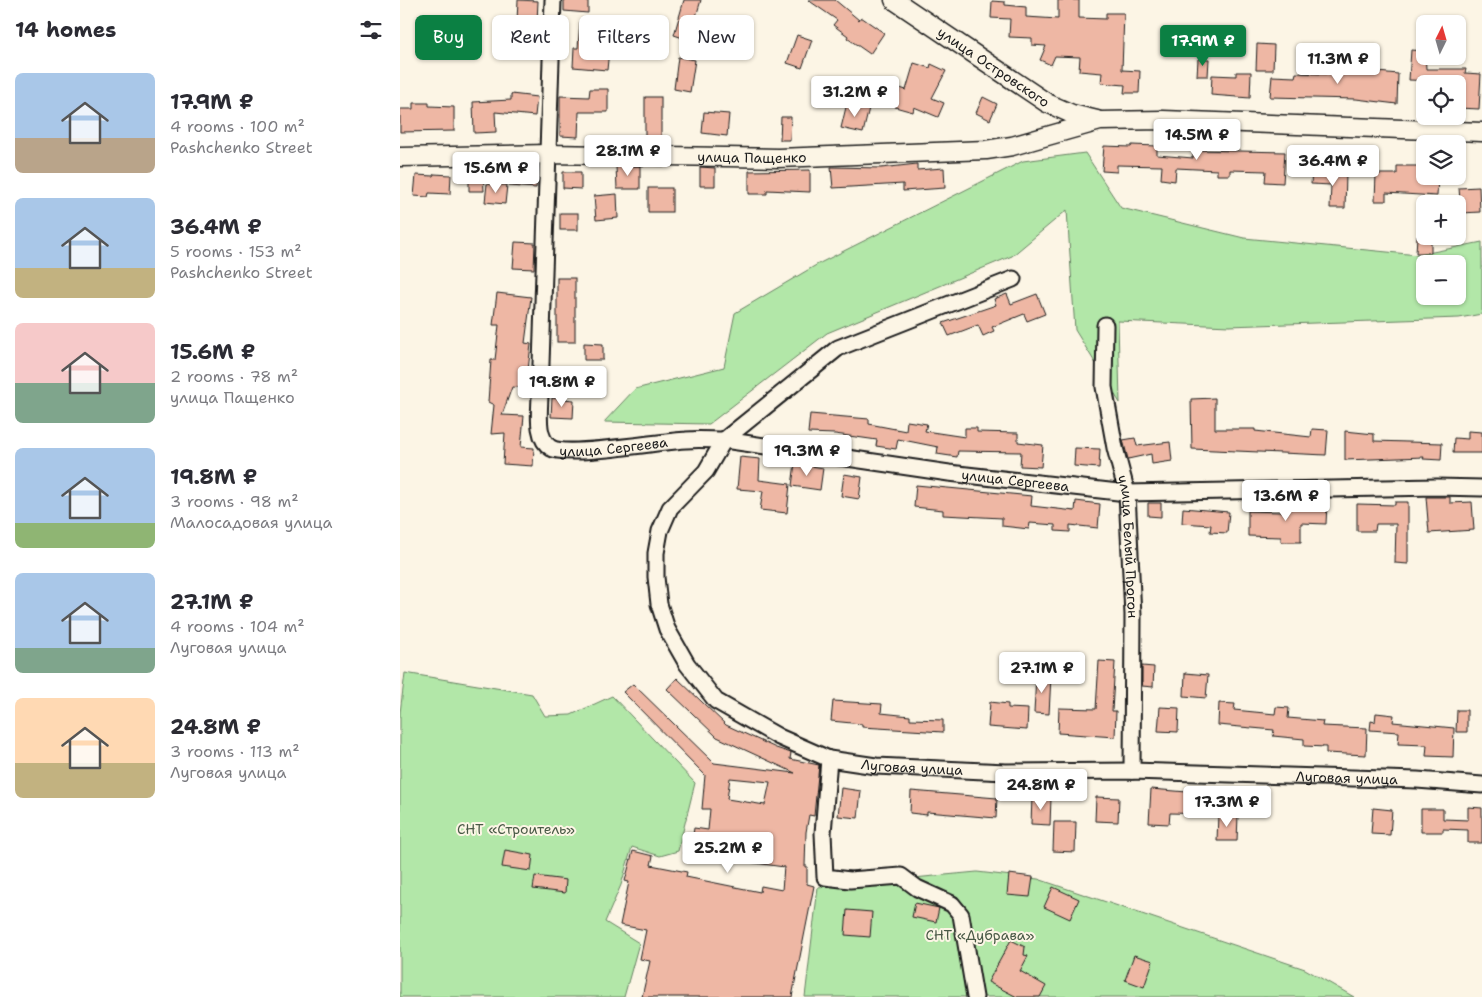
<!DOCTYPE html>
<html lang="en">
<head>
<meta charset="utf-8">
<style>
  :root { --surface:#fff; --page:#f7f7f7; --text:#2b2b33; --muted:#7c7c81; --accent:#0b8043 }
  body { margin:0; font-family:"Shantell Sans",sans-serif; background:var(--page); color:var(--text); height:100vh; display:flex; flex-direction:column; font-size:19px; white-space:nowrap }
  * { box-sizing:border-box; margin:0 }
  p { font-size:16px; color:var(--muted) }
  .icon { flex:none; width:28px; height:28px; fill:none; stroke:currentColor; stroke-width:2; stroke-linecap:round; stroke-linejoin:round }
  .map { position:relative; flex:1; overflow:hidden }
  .details { display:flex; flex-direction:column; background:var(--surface); width:400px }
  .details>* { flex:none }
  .guide { position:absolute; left:15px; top:15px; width:475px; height:45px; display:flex; gap:10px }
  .needle { width:32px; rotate:5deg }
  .tools { position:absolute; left:1016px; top:15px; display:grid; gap:10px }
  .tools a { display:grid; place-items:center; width:50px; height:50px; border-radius:8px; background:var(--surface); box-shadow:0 1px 4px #0004; font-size:25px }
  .price { position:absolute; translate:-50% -42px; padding:0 11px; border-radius:5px; background:#fff; color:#222; font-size:16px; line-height:32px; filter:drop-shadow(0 1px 2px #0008) }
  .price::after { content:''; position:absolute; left:50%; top:30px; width:15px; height:11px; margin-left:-8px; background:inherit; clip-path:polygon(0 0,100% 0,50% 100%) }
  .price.selected { background:var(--accent); color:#fff }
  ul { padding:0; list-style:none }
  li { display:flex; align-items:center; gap:15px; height:125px; padding:0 15px }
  li span { display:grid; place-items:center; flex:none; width:140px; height:100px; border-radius:8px; color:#555 }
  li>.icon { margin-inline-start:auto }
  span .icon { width:60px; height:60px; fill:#fffc; stroke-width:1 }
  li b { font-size:21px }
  h2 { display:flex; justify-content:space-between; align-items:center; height:60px; padding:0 15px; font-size:21px }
  .tag { padding:0 18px; border-radius:8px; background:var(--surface); box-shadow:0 1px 4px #0004; font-size:18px; line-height:45px }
  .tag.selected { background:var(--accent); color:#fff }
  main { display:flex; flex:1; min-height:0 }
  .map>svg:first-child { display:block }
  .green { fill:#b2e7a8; stroke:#678262; fill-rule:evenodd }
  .building { fill:#eeb7a4; stroke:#1c1c1c; fill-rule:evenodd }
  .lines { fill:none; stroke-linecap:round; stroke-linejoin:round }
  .minor-casing { stroke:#1c1c1c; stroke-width:19 }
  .tertiary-casing { stroke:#1c1c1c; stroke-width:21 }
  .minor { stroke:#fcf5e5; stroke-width:15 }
  .tertiary { stroke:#fcf5e5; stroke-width:18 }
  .labels { text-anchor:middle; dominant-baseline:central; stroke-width:4; stroke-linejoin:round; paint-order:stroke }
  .street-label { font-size:14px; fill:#1c1c1c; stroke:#fcf5e5 }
  .park-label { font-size:14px; fill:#495946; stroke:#fcf5e5 }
</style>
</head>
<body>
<main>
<section class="details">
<h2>14 homes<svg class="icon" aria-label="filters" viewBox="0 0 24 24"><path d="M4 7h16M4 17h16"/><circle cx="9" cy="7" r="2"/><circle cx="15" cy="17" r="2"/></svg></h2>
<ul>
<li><span style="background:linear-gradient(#a9c7e8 65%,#b9a48a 0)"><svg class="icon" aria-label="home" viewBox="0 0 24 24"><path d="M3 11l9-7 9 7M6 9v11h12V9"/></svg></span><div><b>17.9M ₽</b><p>4 rooms · 100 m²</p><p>Pashchenko Street</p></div></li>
<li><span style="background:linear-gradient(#a9c7e8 70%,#c2b280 0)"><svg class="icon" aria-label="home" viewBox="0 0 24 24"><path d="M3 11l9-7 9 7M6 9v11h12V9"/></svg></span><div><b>36.4M ₽</b><p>5 rooms · 153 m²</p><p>Pashchenko Street</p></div></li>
<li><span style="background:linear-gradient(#f6c9c9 60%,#7fa58c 0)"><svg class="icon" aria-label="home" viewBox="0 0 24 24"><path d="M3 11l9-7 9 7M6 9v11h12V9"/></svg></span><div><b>15.6M ₽</b><p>2 rooms · 78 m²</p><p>улица Пащенко</p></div></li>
<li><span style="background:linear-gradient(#a9c7e8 75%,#8fb573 0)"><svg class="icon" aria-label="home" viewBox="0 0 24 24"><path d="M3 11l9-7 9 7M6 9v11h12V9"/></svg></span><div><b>19.8M ₽</b><p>3 rooms · 98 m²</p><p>Малосадовая улица</p></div></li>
<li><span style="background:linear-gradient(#a9c7e8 75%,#7fa58c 0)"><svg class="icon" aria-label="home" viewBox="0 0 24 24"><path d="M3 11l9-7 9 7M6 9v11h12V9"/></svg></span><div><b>27.1M ₽</b><p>4 rooms · 104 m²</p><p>Луговая улица</p></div></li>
<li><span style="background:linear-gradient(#ffd9b3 65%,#c2b280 0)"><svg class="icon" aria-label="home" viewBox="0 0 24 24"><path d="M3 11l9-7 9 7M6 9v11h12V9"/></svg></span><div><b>24.8M ₽</b><p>3 rooms · 113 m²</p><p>Луговая улица</p></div></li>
</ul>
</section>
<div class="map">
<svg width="1082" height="997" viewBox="0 0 1082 997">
  <rect width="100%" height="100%" fill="#fcf5e5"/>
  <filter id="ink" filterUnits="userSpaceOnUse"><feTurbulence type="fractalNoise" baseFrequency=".02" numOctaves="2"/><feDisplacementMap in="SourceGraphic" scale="10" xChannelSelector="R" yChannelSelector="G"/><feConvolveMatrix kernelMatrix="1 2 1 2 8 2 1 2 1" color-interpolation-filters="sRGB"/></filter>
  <g filter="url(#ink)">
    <g class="green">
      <path d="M685,153L721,208L844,238L1018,255L1082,242V314L1059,318L829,326L718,321L720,403L675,330L667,210L612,256L427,333L309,424L204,422L235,389L324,367L335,313L418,264L623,161ZM1025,264H1058V296H1025Z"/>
      <polygon points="5,673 132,694 145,716 171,715 212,696 295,783 278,851 260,856 232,847 221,885 205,922 239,943 224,997 0,997 0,713"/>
      <polygon points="577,872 638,879 905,969 954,997 405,997 418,887"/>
    </g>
    <g class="building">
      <polygon points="118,0 138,1 137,22 117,21"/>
      <polygon points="164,0 188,0 188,13 164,11"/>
      <polygon points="284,0 301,0 289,40 274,35"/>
      <polygon points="408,0 435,0 459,20 461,17 484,33 470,54 447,38 448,36 433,25 437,20"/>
      <polygon points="658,0 679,0 679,18 706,19 706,13 724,13 722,70 740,71 739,93 724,93 725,85 701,83 702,73 679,71 680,57 655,56 651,65 640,60 646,46 632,45 632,38 609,37 610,19 591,18 592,1 605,2 605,5 626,7 626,17 658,19"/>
      <polygon points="180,22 202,23 200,50 209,50 207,70 173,67 174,48 178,48"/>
      <polygon points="397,35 412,40 402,68 387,63"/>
      <polygon points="857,44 874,45 873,70 856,70"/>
      <polygon points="1011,50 1025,51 1026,69 1066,69 1065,73 1081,74 1079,109 1058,108 1058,84 1035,84 1035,81 1009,80"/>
      <polygon points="927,55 938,55 937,68 998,74 997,104 956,99 870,97 872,76 895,77 896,73 926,74"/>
      <polygon points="278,57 295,60 290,92 274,89"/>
      <polygon points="798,59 809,59 808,76 797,76"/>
      <polygon points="514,63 530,68 531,64 546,71 532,98 544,103 538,117 514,107 513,112 495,107 500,88 506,90"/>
      <polygon points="836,72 851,72 850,98 811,95 812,75 836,76"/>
      <polygon points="190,89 208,89 208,112 179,112 178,137 160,136 160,96 189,97"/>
      <polygon points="111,94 137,97 135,116 95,112 96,132 74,133 73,102 111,100"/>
      <rect x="245" y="97" width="16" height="40"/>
      <polygon points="583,97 597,104 590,120 576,113"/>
      <polygon points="13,103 29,103 29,106 54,107 54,131 0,132 0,109 13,109"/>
      <polygon points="447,103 469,108 463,133 441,128"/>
      <polygon points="304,112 329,114 327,136 302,133"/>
      <polygon points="381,117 391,117 390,140 380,140"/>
      <polygon points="732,145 757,146 757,155 793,158 793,150 885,152 883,183 865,182 866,171 830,170 830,175 817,175 817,170 776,168 775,181 761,179 762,166 717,165 717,172 702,171 704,146 731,147"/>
      <polygon points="517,164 517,170 544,168 545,188 503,191 503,184 433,188 431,167 481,168"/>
      <polygon points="111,166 137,167 136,188 110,186"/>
      <polygon points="216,166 240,166 240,189 217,189"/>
      <polygon points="997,166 1025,166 1025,176 1038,176 1037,196 986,193 986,201 975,201 976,174 997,174"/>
      <polygon points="300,167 315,168 315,186 300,186"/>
      <polygon points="410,170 410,192 367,190 367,194 349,194 349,171"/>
      <polygon points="912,171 946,174 945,208 930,208 931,185 911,184"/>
      <polygon points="83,172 84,191 69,191 69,173"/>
      <polygon points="163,172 181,172 181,189 163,188"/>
      <polygon points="34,174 51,175 50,194 29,193 28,197 14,196 16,175 33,176"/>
      <polygon points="87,184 107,185 105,204 85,202"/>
      <polygon points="1079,187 1080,212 1061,213 1059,188"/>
      <rect x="248" y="188" width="24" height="24"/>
      <polygon points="217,194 218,218 196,220 194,196"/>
      <rect x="160" y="213" width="18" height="17"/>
      <polygon points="1017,236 1031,236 1031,253 1016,253"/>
      <polygon points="115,242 135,243 134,269 113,268"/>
      <rect x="157" y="278" width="18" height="64"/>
      <polygon points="97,293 131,297 125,343 131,344 126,388 112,387 102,415 124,416 121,447 134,448 133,466 103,464 105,433 91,434 94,405 88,402 91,360 95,360 99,325 93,325"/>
      <polygon points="607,294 611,304 637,294 645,314 627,321 624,314 592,327 594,331 583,336 578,325 549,336 543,323 596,305 594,299"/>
      <polygon points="184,343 203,344 203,360 184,360"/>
      <polygon points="152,398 174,400 173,418 151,417"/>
      <polygon points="815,398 815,429 855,429 855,431 911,437 912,429 928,430 926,455 792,449 791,399"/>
      <polygon points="410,414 469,419 469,424 506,431 507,421 527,424 525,431 565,437 565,428 577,428 577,432 618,433 618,442 643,445 641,467 620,466 621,452 558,451 557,457 537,454 538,447 498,439 496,449 476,446 477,440 435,434 408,433"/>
      <polygon points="945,431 974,434 974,441 1042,443 1041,460 1023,459 1024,457 945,460"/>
      <polygon points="1068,431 1082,432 1082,453 1053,453 1054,438 1068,439"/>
      <polygon points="735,438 737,446 770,442 772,461 752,464 751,454 728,459 723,440"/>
      <polygon points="675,448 700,449 699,468 674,466"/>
      <polygon points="340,457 360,459 359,480 390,484 387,513 360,510 363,491 337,489"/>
      <polygon points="395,463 423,468 420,490 392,486"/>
      <polygon points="444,474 462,477 459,499 441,496"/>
      <polygon points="516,485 632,496 631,506 675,511 676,501 700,504 698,528 670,525 670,532 655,531 655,525 630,523 629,529 602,526 602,518 543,515 543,510 514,507"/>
      <polygon points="1026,497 1050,497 1050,503 1072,502 1074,530 1029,533"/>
      <polygon points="908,502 927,503 926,524 901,523 901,542 881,542 881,537 848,536 848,511 882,512 882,507 908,508"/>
      <polygon points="995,502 1008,502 1008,564 995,563 996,524 976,524 975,531 957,531 957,504 995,505"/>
      <polygon points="748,503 761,503 761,517 748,516"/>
      <polygon points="783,508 829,512 827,533 810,532 811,525 782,523"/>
      <polygon points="699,661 715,662 712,711 716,711 715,737 658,733 659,708 696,709"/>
      <polygon points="742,666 754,667 753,687 742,686"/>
      <polygon points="785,673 808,675 806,698 784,696"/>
      <polygon points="636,675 651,676 649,714 634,713"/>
      <path d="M277,678L326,725L376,748L391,753L390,759L419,765L414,816L409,815L406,832L405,866H407V884L414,886L392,997H242L250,961L240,959L246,930L220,925L229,882L225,881L233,851L253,856L251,865L287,872L286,877L360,892L361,886L382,890L384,867L283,853L285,840L292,841L294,828L308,830L310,809H302L305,775L223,692L233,684L314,763L395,773L317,737L267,689ZM330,778L370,782L365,805L327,799Z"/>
      <polygon points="433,701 482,704 481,713 510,716 510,719 543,720 543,732 462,727 462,724 431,721"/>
      <polygon points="590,702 608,704 608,708 628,709 627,730 588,727"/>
      <polygon points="819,703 835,704 834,710 875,714 876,707 889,708 888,718 923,721 922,726 967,728 966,755 926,753 926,747 904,746 904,739 873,736 874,730 818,725"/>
      <polygon points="760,707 779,708 778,732 758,731"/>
      <polygon points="1057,710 1067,710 1067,732 1056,732"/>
      <polygon points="976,713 994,715 993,722 1054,728 1053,757 1026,756 1027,745 998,744 999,732 970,730 971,721 975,722"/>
      <polygon points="441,788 461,791 458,818 438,816"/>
      <polygon points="751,789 811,794 810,814 770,813 769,824 749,823"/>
      <polygon points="511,791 597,798 596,818 527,812 527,815 510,813"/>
      <polygon points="632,797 651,798 650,825 631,824"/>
      <polygon points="696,797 719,798 718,822 695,821"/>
      <polygon points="1068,807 1082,808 1082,843 1068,843 1068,830 1043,829 1043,832 1021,832 1021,809 1043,809 1043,819 1068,820"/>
      <polygon points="973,808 992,810 990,835 971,834"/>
      <polygon points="818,814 838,815 837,841 817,841"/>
      <polygon points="654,822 676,822 675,852 653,851"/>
      <polygon points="105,850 133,855 131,871 102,867"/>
      <polygon points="609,874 633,877 630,897 607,895"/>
      <polygon points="135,876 166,880 165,893 133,889"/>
      <polygon points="653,887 679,899 670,919 644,907"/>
      <polygon points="515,903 539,908 536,922 512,917"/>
      <polygon points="447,910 472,912 470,937 445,935"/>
      <polygon points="611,940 625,947 624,955 628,956 620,971 646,986 640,997 617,997 588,982"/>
      <polygon points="734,955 753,961 744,987 725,980"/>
    </g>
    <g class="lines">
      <g class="minor-casing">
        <g id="minor">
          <path id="s1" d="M153,0L140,394C140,410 135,438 151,448C168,458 261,441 286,440C298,439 311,440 324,440L549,473L727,493L1037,487L1082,488"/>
          <path id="s2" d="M613,279L438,348L324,440L306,471L270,508L260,531L256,553V577L259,604L267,629L287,664L316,701L379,737L429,759L476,766L606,772L732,771L1017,780L1082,785"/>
          <path id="s3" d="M705,325L704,387L715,448L727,493L733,615L732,771"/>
          <polyline points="429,759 423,833 425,877 450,880 501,876 517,888 552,904 561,915 575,997"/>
        </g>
      </g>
      <g class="tertiary-casing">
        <g id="tertiary">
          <path id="s4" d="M494,0L647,103L672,114L697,120"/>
          <path id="s5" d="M0,157L148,154L378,158L586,150L612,146L700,121L763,120L1082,132"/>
        </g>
      </g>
      <use href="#minor" class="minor"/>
      <use href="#tertiary" class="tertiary"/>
    </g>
  </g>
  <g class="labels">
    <g class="street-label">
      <text stroke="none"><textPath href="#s4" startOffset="120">улица Островского</textPath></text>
      <text stroke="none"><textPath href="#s5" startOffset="352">улица Пащенко</textPath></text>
      <text stroke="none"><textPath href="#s1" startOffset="515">улица Сергеева</textPath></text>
      <text stroke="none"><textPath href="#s1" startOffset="920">улица Сергеева</textPath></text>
      <text stroke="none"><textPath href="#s3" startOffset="224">улица Белый Прогон</textPath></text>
      <text stroke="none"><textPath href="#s2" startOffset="845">Луговая улица</textPath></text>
      <text stroke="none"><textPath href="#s2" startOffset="1280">Луговая улица</textPath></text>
    </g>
    <g class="park-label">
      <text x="116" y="829">СНТ «Строитель»</text>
      <text x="580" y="935">СНТ «Дубрава»</text>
    </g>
  </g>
</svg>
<div class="tools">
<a><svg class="needle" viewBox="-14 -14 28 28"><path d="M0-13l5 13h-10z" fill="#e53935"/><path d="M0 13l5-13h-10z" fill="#7c7c81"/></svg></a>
<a><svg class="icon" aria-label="locate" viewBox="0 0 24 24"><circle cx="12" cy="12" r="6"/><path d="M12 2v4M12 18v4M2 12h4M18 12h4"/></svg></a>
<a><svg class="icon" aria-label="layers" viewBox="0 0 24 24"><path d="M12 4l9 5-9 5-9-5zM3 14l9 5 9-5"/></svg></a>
<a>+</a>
<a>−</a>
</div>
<b class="price selected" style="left:803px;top:67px">17.9M ₽</b>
<b class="price" style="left:938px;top:85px">11.3M ₽</b>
<b class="price" style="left:455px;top:118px">31.2M ₽</b>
<b class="price" style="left:797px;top:161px">14.5M ₽</b>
<b class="price" style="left:228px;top:177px">28.1M ₽</b>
<b class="price" style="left:933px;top:187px">36.4M ₽</b>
<b class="price" style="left:96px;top:194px">15.6M ₽</b>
<b class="price" style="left:162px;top:408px">19.8M ₽</b>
<b class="price" style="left:407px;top:477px">19.3M ₽</b>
<b class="price" style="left:886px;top:522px">13.6M ₽</b>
<b class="price" style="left:642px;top:694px">27.1M ₽</b>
<b class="price" style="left:641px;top:811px">24.8M ₽</b>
<b class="price" style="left:827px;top:828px">17.3M ₽</b>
<b class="price" style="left:328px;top:874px">25.2M ₽</b>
<div class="guide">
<a class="tag selected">Buy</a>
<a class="tag">Rent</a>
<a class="tag">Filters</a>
<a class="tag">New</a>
</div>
</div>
</main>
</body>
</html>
